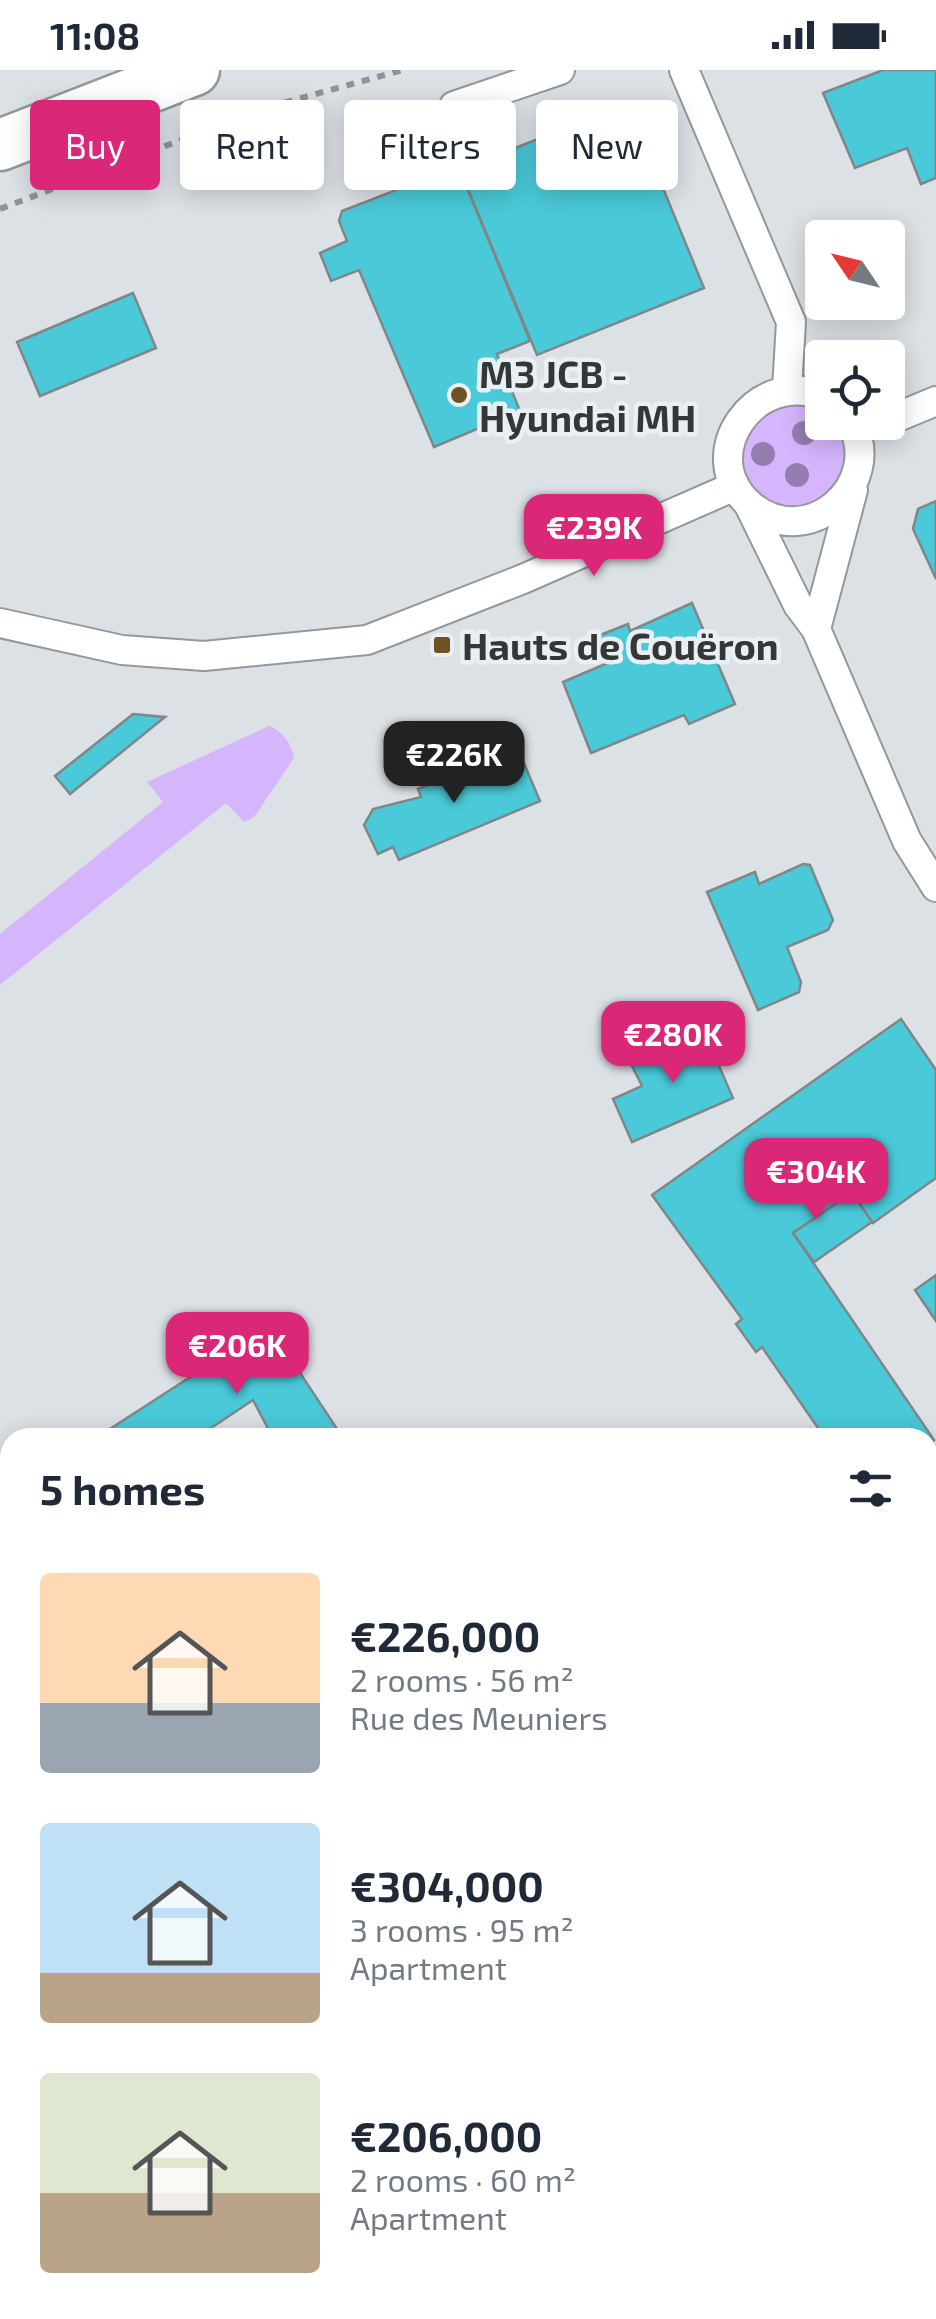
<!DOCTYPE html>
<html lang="en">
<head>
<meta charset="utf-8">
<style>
  :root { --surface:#fff; --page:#f2f2f3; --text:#1f2937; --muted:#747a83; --accent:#db2777 }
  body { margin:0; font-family:"Exo 2",sans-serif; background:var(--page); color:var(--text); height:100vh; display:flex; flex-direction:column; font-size:38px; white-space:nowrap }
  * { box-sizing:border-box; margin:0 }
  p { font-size:32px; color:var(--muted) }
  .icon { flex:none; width:55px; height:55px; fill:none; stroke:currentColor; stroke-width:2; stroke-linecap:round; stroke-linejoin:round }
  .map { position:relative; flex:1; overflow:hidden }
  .sheet { position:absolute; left:0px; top:1358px; width:938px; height:892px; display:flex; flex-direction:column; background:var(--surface); border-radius:30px 30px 0 0; box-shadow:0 5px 25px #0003 }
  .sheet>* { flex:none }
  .banner { position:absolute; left:30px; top:30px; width:878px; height:90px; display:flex; gap:20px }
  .needle { width:65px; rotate:305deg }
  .tools { position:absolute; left:805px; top:150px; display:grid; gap:20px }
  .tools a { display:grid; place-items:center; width:100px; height:100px; border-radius:10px; background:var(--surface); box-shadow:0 5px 25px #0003; font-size:50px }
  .price { position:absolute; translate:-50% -85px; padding:0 22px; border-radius:20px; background:var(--accent); color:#fff; font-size:32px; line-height:65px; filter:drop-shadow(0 2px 5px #0008) }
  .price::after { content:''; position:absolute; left:50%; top:60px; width:30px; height:22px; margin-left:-15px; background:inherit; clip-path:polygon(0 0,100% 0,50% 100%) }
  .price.current { background:#222; color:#fff }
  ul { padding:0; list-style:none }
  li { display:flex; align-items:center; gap:30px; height:250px; padding:0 40px }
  li span { display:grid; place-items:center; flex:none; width:280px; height:200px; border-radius:10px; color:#555 }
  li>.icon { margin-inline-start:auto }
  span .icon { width:120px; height:120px; fill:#fffc; stroke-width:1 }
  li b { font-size:42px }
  h2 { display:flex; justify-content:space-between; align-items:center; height:120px; padding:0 40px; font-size:42px }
  .tag { padding:0 35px; border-radius:10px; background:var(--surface); box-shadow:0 5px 25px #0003; font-size:35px; line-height:90px }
  .tag.current { background:var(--accent); color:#fff }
  .status { display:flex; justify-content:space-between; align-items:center; height:70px; padding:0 50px; background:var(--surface); direction:ltr }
  .status svg { height:28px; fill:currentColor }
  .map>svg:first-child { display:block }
  .green { fill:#d5b6fd }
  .building { fill:#4ac9d8; stroke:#808788; stroke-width:2.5 }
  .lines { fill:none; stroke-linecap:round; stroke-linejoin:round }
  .lane-casing { stroke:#93989c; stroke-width:19 }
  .street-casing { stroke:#93989c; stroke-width:32 }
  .secondary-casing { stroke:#93989c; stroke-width:42 }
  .highway-casing { stroke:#93989c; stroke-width:55 }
  .path { stroke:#8f9395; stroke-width:6; stroke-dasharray:8 8; stroke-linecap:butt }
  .lane { stroke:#fff; stroke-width:14 }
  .street { stroke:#fff; stroke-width:28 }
  .secondary { stroke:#fff; stroke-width:38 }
  .highway { stroke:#fff; stroke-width:50 }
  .tree { fill:#947eb0 }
  .poi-dot { fill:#6f5226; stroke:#e9eff3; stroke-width:4 }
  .labels { text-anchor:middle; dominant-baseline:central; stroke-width:9; stroke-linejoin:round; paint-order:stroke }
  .poi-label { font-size:38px; font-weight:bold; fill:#343738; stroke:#e9eff3; text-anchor:start }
</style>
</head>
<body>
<div class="status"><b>11:08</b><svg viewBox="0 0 49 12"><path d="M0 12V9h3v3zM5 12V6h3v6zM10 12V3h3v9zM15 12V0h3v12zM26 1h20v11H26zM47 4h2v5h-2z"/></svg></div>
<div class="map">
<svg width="936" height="2249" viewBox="0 0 936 2249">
  <rect width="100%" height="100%" fill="#dce1e5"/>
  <g class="green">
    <path d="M807,333L822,340V352L835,353C887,448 720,472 745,367C753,338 781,334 807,333Z"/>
    <path d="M269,656C282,660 292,674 294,688L254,747L244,752L226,733L0,915V864L163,732L147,712Z"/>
    <polygon points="10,1716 10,1870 0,1858 0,1717"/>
    <polygon points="936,1909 936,2249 700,2249 698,2240 928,2240 928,1915"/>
  </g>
  <g class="building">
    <polygon points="883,0 936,0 936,108 921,114 907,78 855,98 823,23"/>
    <polygon points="628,33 704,218 537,285 460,100"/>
    <polygon points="458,96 530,271 497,284 520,341 434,377 359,200 331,211 320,183 347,171 339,151 342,141"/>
    <polygon points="133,223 156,278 40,326 17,272"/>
    <polygon points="936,431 936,509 913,459 918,439"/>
    <polygon points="692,533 735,634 689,654 684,645 591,683 563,612 610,592 598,566 628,554 630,561"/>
    <polygon points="133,644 165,647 70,724 55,706"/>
    <polygon points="517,677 540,731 399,790 393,777 378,784 364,755 373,739 421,727 418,719"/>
    <polygon points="803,794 810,795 833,850 828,860 787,877 801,912 799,922 758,940 707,822 755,802 759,814"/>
    <polygon points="901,949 936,1000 936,1108 873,1153 852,1123 793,1163 934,1370 928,1375 928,1368 825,1368 762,1277 756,1282 736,1254 742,1249 652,1125"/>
    <polygon points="703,959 733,1028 632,1072 613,1029 642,1016 630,992"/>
    <polygon points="852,1123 872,1152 814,1192 793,1163"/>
    <polygon points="936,1205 936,1251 915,1220"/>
    <polygon points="277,1251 302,1306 343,1368 273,1368 253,1330 196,1368 96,1368"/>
    <polygon points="936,1413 936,1592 928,1580 928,1419"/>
    <polygon points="10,1424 10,1554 0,1560 0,1430"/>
    <polygon points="614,2240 649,2240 654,2249 598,2249"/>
  </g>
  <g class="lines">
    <g class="lane-casing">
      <polyline id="lane" points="0,2070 10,2065"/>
    </g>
    <g class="street-casing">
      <g id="street">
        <polyline points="684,0 791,252 787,319"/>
        <polyline points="454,36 560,0"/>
        <path d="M822,326C757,298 694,384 749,434C805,484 886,416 851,352"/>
        <polyline points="888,351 936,331"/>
        <polyline points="748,433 798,535 816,559 907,771 936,817"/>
        <polyline points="0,553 122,580 204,586 367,570 523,509 735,416"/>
        <polyline points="816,559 853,420"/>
      </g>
    </g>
    <g class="secondary-casing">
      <g id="secondary">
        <polyline points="0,1666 10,1668"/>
        <polyline points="928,1727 936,1730"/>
      </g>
    </g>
    <g class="highway-casing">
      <polyline id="highway" points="0,75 194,0"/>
    </g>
    <polyline class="path" points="0,139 265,38 403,0"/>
    <use href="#lane" class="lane"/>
    <use href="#street" class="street"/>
    <use href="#secondary" class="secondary"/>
    <use href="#highway" class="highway"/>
  </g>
  <g class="tree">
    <circle cx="804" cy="363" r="12"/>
    <circle cx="763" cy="384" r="12"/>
    <circle cx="797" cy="405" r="12"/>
  </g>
  <g class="poi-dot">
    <circle cx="459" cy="325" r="10"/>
    <rect x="432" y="565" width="20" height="20" rx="5"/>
  </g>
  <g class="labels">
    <g class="poi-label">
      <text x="479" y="303">M3 JCB -<tspan x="479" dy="44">Hyundai MH</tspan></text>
      <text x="462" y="575">Hauts de Couëron</text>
    </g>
  </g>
</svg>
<div class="tools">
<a><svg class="needle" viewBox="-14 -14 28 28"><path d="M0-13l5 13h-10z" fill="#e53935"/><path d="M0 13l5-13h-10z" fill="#747a83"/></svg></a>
<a><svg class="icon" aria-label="locate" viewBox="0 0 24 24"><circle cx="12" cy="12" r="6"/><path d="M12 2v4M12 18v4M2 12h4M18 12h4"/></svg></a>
</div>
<b class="price" style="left:594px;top:509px">€239K</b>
<b class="price current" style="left:454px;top:736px">€226K</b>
<b class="price" style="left:673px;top:1016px">€280K</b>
<b class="price" style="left:816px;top:1153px">€304K</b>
<b class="price" style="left:237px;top:1327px">€206K</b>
<div class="banner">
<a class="tag current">Buy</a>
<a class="tag">Rent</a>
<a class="tag">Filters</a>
<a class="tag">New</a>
</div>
<section class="sheet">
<h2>5 homes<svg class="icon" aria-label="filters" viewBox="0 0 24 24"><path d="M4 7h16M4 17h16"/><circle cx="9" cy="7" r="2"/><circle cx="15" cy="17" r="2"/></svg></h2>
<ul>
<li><span style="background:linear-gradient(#ffd9b3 65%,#9aa5b1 0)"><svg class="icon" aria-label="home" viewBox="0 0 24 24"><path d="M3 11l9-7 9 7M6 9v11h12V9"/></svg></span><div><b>€226,000</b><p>2 rooms · 56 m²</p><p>Rue des Meuniers</p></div></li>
<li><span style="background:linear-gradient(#bfe0f5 75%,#b9a48a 0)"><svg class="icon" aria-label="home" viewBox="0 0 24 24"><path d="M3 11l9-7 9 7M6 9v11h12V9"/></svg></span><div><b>€304,000</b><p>3 rooms · 95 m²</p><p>Apartment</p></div></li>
<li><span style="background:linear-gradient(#dfe7d0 60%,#b9a48a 0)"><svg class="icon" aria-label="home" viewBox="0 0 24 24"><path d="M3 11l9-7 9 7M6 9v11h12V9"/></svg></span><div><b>€206,000</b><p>2 rooms · 60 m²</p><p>Apartment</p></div></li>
</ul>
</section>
</div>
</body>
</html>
